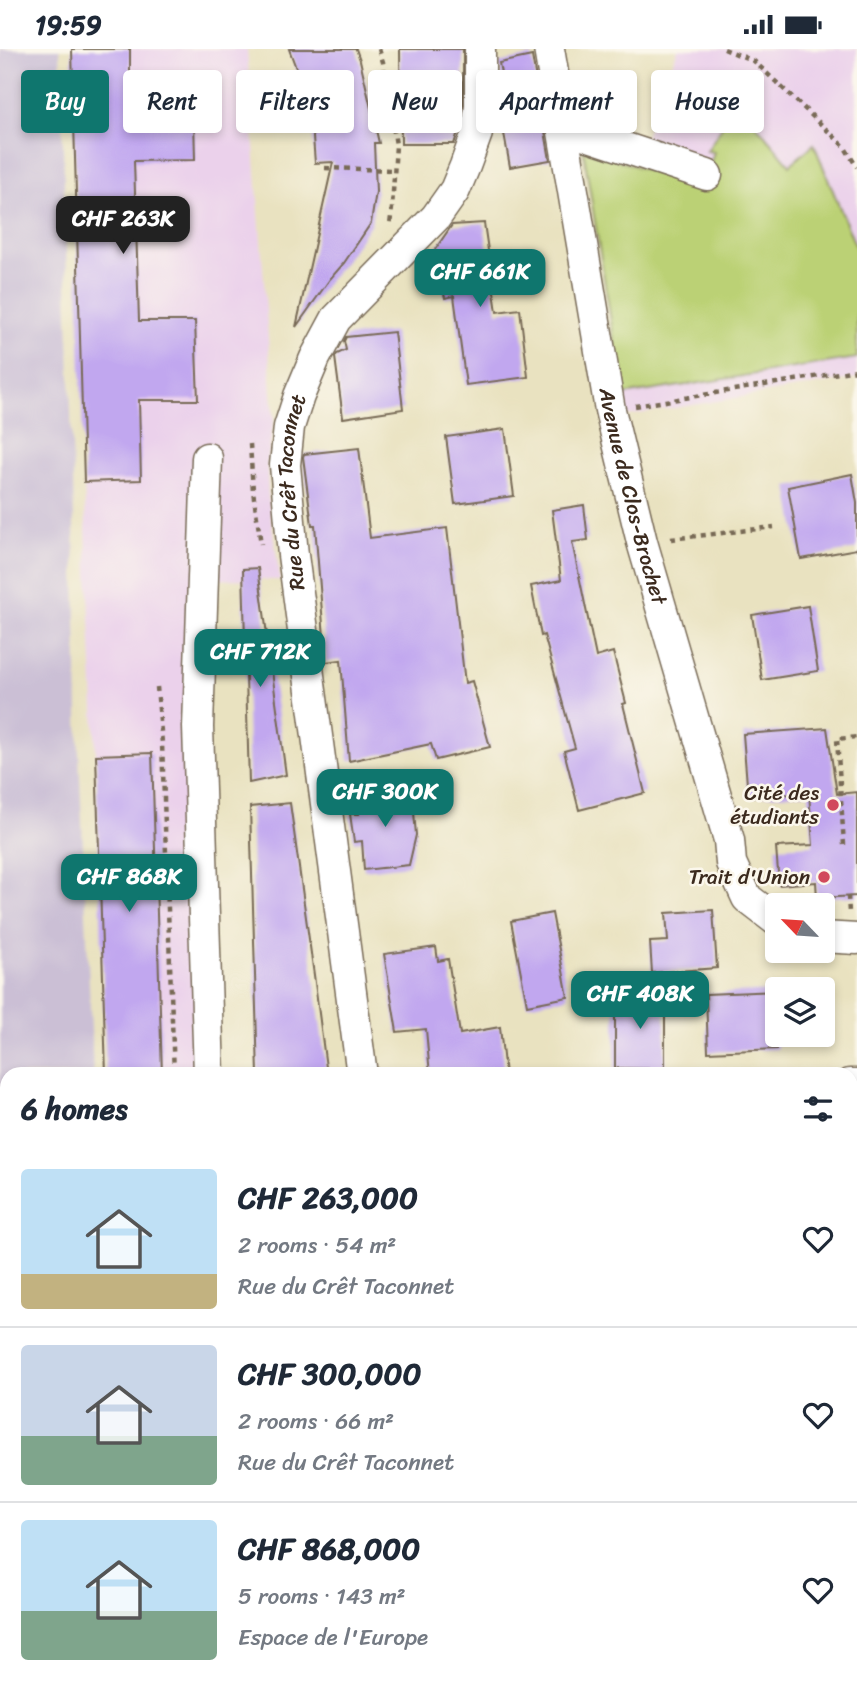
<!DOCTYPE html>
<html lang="en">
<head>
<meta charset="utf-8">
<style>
  :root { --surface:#fff; --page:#f6f6f7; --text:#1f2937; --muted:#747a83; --line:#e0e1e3; --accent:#0f766e }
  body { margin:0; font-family:Sriracha,sans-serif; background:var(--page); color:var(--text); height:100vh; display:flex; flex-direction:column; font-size:26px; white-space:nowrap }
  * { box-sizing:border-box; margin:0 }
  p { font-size:23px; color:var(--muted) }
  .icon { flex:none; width:38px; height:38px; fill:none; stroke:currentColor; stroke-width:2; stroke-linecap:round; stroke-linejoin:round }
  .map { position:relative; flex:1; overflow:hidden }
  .sheet { position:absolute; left:0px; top:1018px; width:858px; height:625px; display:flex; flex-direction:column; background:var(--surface); border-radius:21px 21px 0 0; box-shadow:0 4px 10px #0003 }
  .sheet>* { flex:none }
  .banner { position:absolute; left:21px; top:21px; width:816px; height:63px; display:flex; gap:14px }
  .needle { width:46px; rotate:295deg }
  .tools { position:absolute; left:765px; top:844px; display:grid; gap:14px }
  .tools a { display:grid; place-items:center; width:70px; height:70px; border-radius:7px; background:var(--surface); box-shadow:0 4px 10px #0003; font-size:35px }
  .price { position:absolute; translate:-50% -60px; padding:0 16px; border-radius:14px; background:var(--accent); color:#fff; font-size:23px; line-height:46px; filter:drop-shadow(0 2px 4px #0008) }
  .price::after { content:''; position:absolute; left:50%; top:42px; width:21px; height:16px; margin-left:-10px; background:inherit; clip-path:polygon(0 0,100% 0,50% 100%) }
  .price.current { background:#222; color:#fff }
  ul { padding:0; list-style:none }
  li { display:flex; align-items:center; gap:21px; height:175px; padding:0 21px }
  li+li { border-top:2px solid var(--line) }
  li span { display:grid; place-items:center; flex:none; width:196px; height:140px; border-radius:7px; color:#555 }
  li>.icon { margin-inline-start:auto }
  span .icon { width:84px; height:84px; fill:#fffc; stroke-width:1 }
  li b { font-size:30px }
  h2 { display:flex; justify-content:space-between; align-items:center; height:84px; padding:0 21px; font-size:30px }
  .tag { padding:0 24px; border-radius:7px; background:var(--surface); box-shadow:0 4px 10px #0003; font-size:24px; line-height:63px }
  .tag.current { background:var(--accent); color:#fff }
  .status { display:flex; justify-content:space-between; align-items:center; height:49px; padding:0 35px; background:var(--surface); direction:ltr }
  .status svg { height:19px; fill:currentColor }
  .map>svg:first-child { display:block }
  .built { fill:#ebd1eb }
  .industrial { fill:#cbbfd5 }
  .green { fill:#bbd175; stroke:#7b7e4a; stroke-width:2 }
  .building { fill:#c1a7ef }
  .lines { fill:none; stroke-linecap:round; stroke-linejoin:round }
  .minor-casing { stroke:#786a57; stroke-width:33 }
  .path { stroke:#786a57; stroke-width:4.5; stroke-dasharray:5 5; stroke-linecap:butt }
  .minor { stroke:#fff; stroke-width:30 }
  .rail-casing { stroke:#3b2a1e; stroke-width:8 }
  .rail { stroke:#fbf7ec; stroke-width:5; stroke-dasharray:16; stroke-linecap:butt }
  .poi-dot { fill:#d1495b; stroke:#fbf7ec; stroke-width:2.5 }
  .labels { text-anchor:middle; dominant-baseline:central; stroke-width:5; stroke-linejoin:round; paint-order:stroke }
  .street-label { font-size:21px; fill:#3b2a1e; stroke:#fbf7ec }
  .poi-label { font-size:21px; fill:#3b2a1e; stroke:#fbf7ec; text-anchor:end }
</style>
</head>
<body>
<div class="status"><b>19:59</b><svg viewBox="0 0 49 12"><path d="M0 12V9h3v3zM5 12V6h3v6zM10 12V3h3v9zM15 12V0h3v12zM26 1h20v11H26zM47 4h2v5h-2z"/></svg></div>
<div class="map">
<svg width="857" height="1642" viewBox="0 0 857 1642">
  <rect width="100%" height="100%" fill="#fbf7ec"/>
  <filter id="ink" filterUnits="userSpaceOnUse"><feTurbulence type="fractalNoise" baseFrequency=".0143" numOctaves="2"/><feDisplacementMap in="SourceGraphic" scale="14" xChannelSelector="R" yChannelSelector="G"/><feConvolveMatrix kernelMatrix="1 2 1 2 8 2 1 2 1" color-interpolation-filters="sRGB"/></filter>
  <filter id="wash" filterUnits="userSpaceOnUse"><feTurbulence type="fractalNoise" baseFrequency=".00686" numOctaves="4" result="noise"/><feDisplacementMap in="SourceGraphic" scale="28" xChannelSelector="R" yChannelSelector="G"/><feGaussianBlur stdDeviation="1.57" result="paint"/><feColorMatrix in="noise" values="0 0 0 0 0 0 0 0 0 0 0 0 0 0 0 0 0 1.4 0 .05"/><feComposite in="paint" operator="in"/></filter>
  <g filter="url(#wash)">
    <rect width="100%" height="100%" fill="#e9e2c0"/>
    <g class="built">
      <polygon points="72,0 247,0 274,371 267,416 268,447 280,531 192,530 206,1025 106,1025 96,706 84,433"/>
      <polygon points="678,0 857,0 857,329 626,367 583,99 702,140 711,114 644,91"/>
    </g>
    <polygon class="industrial" points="0,0 60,0 73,430 79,707 93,1025 7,1026 7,1636 117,1636 117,1642 0,1642"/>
    <polygon class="green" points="737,53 790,116 814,95 857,201 857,309 623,346 583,99 702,140 714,103 707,102"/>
    <g id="blocks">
      <g class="building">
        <polygon points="72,0 130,0 130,30 193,28 195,111 134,112 139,272 195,272 198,351 139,351 141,431 84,433"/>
        <polygon points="289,0 356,0 360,11 379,94 374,94 376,143 371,174 344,214 330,230 296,278 333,113 315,114 312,75 299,27"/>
        <polygon points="400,0 463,0 463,56 457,86 454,95 401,95"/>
        <polygon points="532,7 550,111 510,118 500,62 508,61 499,14"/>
        <polygon points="484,174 497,263 520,260 528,328 466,336 454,247 445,249 434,202 452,176"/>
        <polygon points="394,283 403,360 343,369 335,308 337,305 346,301 344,292 346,288"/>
        <polygon points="505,380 514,447 455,455 446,388"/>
        <polygon points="359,399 370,489 447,479 465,634 472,632 490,698 436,711 431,695 349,712 341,611 326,613 315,476 312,476 303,408 304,405"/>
        <polygon points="852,425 857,454 857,500 801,510 788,438"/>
        <polygon points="584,456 588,491 572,493 596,608 613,603 626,654 623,655 645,744 579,761 564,702 575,699 544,586 541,587 531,537 561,531 552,461"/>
        <polygon points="258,519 286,726 249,734 243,520"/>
        <polygon points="808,557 818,622 762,631 752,566"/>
        <polygon points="827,679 837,745 857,743 857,847 817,849 816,833 779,836 776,798 813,796 809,744 748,748 743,685"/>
        <polygon points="152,704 162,1026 106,1026 96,706"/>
        <polygon points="406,741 413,752 416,786 409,816 364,821 362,792 354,793 350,765 359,765 356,747"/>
        <polygon points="290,754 314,926 327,1026 258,1026 250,758"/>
        <polygon points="713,861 717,919 652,924 650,893 668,892 666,864"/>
        <polygon points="552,864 568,948 527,956 511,872"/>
        <polygon points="436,898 438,912 448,910 460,985 500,978 505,1026 430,1026 426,980 397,983 384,905"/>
        <polygon points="777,942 777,1000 708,1003 706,945"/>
        <polygon points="665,944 665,1020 615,1019 615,945"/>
      </g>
    </g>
  </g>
  <g filter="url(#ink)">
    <use href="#blocks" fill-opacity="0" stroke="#786a57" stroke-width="2"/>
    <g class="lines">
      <g class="minor-casing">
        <g id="minor">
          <path id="s1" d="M549,0L610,361L642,493L729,791L731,814L747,849L777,872"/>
          <polyline points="562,78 707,126"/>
          <polyline points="207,409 198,678 209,1026"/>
          <polyline points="822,888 857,890"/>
          <path id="s2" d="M362,1026L293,506L285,416L289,378L299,347L315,309L336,270L436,168L455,141L465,117L477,84L480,57V0"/>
          <polyline points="850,1035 857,1035"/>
          <polyline points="850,1175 857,1100"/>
          <polyline points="850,1395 857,1395"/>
          <polyline points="233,1642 233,1636"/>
          <polyline points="356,1642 356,1636"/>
        </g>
      </g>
      <g class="path">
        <polyline points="379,0 383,13 396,96 392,159 390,176"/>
        <polyline points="724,0 754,12 844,97 857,118"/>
        <polyline points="325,119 394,121"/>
        <polyline points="635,357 857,321"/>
        <polyline points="250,395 253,442 261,495"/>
        <polyline points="671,490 774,478"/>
        <polyline points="157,638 162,694 174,1026"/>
        <polyline points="844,796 837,690 857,688"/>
        <polyline points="848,847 849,864"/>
      </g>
      <use href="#minor" class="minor"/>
      <g class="rail-casing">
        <g id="rail">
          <polyline points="0,1118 7,1167"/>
          <polyline points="0,1281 7,1351"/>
          <polyline points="0,1510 5,1642"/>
          <polyline points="24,1636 24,1642"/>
          <polyline points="64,1636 64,1642"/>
        </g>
      </g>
      <use href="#rail" class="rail"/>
    </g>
  </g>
  <g class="poi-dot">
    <circle cx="833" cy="756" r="7"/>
    <circle cx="824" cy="828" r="7"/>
  </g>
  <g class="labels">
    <g class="street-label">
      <text stroke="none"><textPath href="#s2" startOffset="588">Rue du Crêt Taconnet</textPath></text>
      <text stroke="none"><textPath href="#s1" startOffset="455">Avenue de Clos-Brochet</textPath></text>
    </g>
    <g class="poi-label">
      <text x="819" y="744">Cité des<tspan x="819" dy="24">étudiants</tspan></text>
      <text x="810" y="828">Trait d'Union</text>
    </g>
  </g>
</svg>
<div class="tools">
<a><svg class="needle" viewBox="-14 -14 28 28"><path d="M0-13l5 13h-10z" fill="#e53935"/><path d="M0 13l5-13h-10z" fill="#747a83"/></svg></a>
<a><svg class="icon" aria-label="layers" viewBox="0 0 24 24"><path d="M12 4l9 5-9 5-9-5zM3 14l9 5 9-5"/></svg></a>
</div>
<b class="price current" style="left:123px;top:207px">CHF 263K</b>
<b class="price" style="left:480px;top:260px">CHF 661K</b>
<b class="price" style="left:260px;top:640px">CHF 712K</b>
<b class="price" style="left:385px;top:780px">CHF 300K</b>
<b class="price" style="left:129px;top:865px">CHF 868K</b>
<b class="price" style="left:640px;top:982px">CHF 408K</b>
<div class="banner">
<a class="tag current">Buy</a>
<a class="tag">Rent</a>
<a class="tag">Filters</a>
<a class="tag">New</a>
<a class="tag">Apartment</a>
<a class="tag">House</a>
</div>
<section class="sheet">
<h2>6 homes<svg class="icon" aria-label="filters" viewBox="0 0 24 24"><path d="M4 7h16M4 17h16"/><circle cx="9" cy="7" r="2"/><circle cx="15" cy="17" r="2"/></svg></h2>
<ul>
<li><span style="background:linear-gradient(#bfe0f5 75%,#c2b280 0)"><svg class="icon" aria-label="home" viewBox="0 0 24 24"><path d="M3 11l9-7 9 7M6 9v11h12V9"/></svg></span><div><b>CHF 263,000</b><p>2 rooms · 54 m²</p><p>Rue du Crêt Taconnet</p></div><svg class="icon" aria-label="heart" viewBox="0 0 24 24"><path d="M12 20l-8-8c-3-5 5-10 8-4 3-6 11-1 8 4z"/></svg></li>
<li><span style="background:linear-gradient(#c9d6e8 65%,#7fa58c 0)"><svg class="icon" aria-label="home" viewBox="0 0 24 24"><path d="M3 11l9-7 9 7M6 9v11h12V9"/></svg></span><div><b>CHF 300,000</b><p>2 rooms · 66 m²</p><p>Rue du Crêt Taconnet</p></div><svg class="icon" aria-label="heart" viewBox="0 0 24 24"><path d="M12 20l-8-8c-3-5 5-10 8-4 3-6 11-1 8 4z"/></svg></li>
<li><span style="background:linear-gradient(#bfe0f5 65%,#7fa58c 0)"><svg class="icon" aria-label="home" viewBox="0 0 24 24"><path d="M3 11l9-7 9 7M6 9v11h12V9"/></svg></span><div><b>CHF 868,000</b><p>5 rooms · 143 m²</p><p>Espace de l'Europe</p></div><svg class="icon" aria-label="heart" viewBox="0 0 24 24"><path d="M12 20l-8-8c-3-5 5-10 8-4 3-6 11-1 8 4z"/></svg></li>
</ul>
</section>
</div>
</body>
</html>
